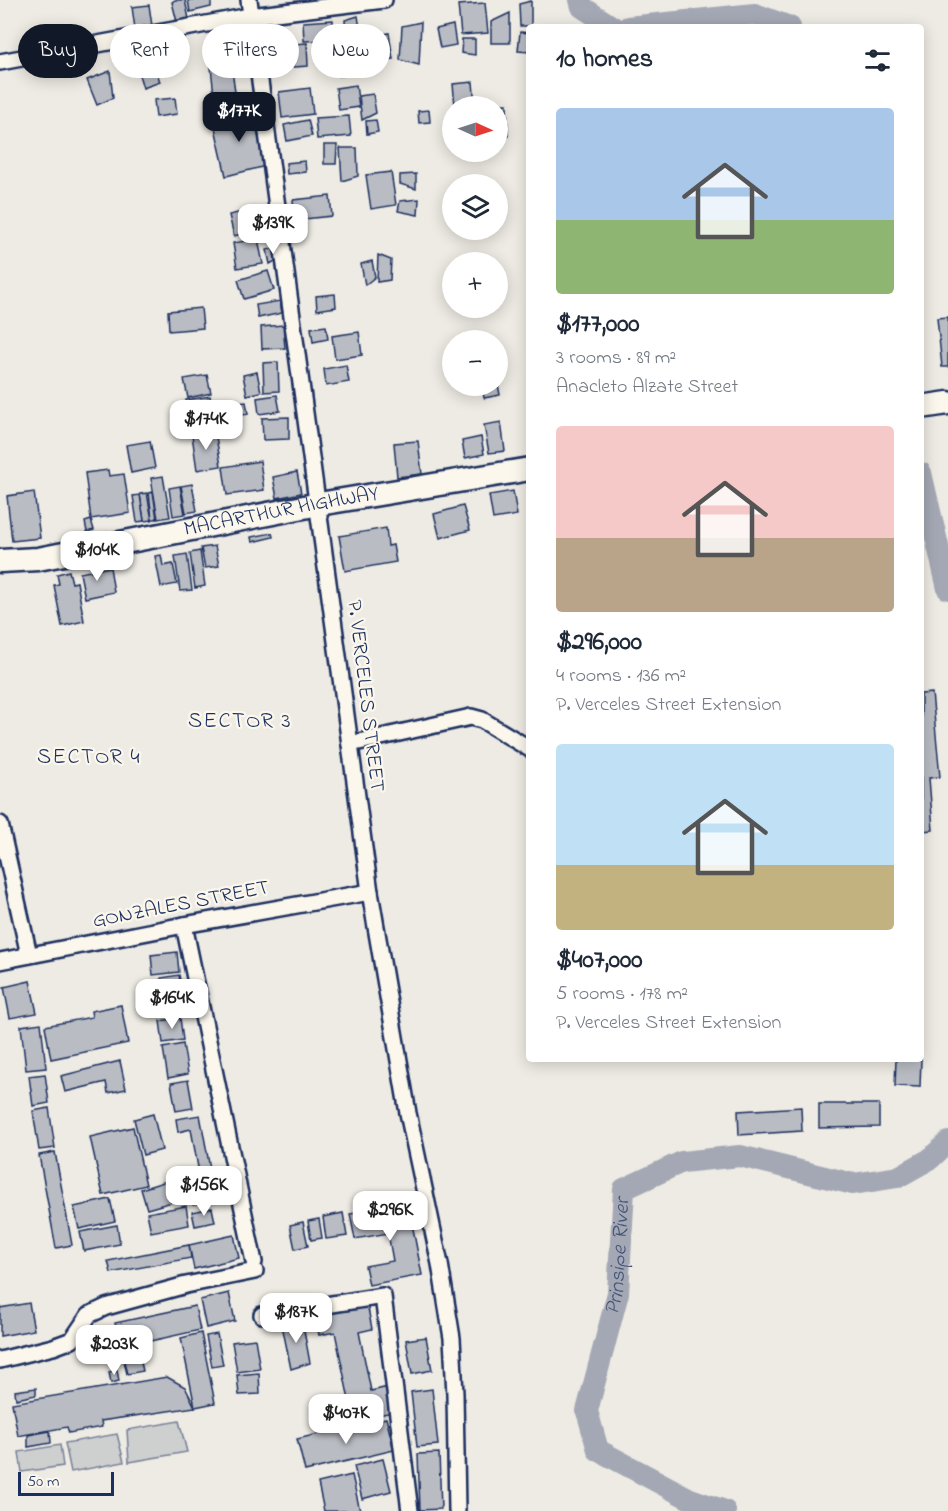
<!DOCTYPE html>
<html lang="en">
<head>
<meta charset="utf-8">
<style>
  :root { --surface:#fff; --page:#f2f2f3; --text:#1f2937; --muted:#747a83; --accent:#111827 }
  body { margin:0; font-family:"Indie Flower",sans-serif; background:var(--page); color:var(--text); height:100vh; display:flex; flex-direction:column; font-size:22px; white-space:nowrap }
  * { box-sizing:border-box; margin:0 }
  p { font-size:20px; color:var(--muted) }
  .icon { flex:none; width:33px; height:33px; fill:none; stroke:currentColor; stroke-width:2; stroke-linecap:round; stroke-linejoin:round }
  .map { position:relative; flex:1; overflow:hidden }
  .panel { position:absolute; left:526px; top:24px; width:398px; height:1038px; display:flex; flex-direction:column; background:var(--surface); border-radius:6px; box-shadow:0 3px 15px #0003 }
  .panel>* { flex:none }
  .top-card { position:absolute; left:18px; top:24px; width:418px; height:54px; display:flex; gap:12px }
  .needle { width:39px; rotate:93deg }
  .tools { position:absolute; left:442px; top:96px; display:grid; gap:12px }
  .tools a { display:grid; place-items:center; width:66px; height:66px; border-radius:50%; background:var(--surface); box-shadow:0 3px 15px #0003; font-size:30px }
  .scale { position:absolute; left:18px; bottom:15px; width:96px; box-sizing:border-box; padding-left:6px; border:3px solid #1b2f5e; border-top:0; font-size:16px; line-height:21px; white-space:nowrap; color:#1b2f5e; -webkit-text-stroke:4px #fbf7ec; paint-order:stroke }
  .price { position:absolute; translate:-50% -51px; padding:0 14px; border-radius:12px; background:#fff; color:#222; font-size:20px; line-height:39px; filter:drop-shadow(0 2px 3px #0008) }
  .price::after { content:''; position:absolute; left:50%; top:36px; width:18px; height:14px; margin-left:-9px; background:inherit; clip-path:polygon(0 0,100% 0,50% 100%) }
  .price.on { background:var(--accent); color:#fff }
  ul { padding:0; list-style:none }
  li { display:grid; align-content:center; gap:12px; height:318px; padding:0 30px }
  li span { display:grid; place-items:center; height:186px; border-radius:6px; color:#555 }
  li>.icon { margin-inline-start:auto }
  span .icon { width:108px; height:108px; fill:#fffc; stroke-width:1 }
  li b { font-size:26px }
  h2 { display:flex; justify-content:space-between; align-items:center; height:72px; padding:0 30px; font-size:26px }
  .pill { padding:0 21px; border-radius:27px; background:var(--surface); box-shadow:0 3px 15px #0003; font-size:21px; line-height:54px }
  .pill.on { background:var(--accent); color:#fff }
  .map>svg:first-child { display:block }
  .green { fill:#cecfcf; stroke:#747f96; stroke-width:1.5 }
  .lines { fill:none; stroke-linecap:round; stroke-linejoin:round }
  .river { stroke:#a3a8b4; stroke-width:22 }
  .building { fill:#b9bcc3; stroke:#1b2f5e; stroke-width:1.5 }
  .minor-casing { stroke:#1b2f5e; stroke-width:20 }
  .highway-casing { stroke:#1b2f5e; stroke-width:27 }
  .minor { stroke:#fbf7ec; stroke-width:15 }
  .highway { stroke:#fbf7ec; stroke-width:22 }
  .labels { text-anchor:middle; dominant-baseline:central; stroke-width:4.5; stroke-linejoin:round; paint-order:stroke }
  .street-label { font-size:21px; fill:#1b2f5e; stroke:#fbf7ec }
  .neighbourhood-label { font-size:22px; letter-spacing:1.5px; fill:#1b2f5e; stroke:#fbf7ec }
  .water-label { font-size:22px; font-style:italic; fill:#445378; stroke:#fbf7ec }
</style>
</head>
<body>
<div class="map">
<svg width="948" height="1511" viewBox="0 0 948 1511">
  <rect width="100%" height="100%" fill="#eeebe4"/>
  <filter id="ink" filterUnits="userSpaceOnUse"><feTurbulence type="fractalNoise" baseFrequency=".0167" numOctaves="2"/><feDisplacementMap in="SourceGraphic" scale="12" xChannelSelector="R" yChannelSelector="G"/><feConvolveMatrix kernelMatrix="1 2 1 2 8 2 1 2 1" color-interpolation-filters="sRGB"/></filter>
  <g filter="url(#ink)">
    <g class="green">
      <polygon points="179,1421 187,1452 129,1462 127,1430"/>
      <polygon points="117,1434 124,1462 71,1472 65,1443"/>
      <polygon points="60,1445 63,1466 22,1472 19,1452"/>
    </g>
    <g class="lines">
      <g class="river">
        <polyline points="580,0 582,7 613,27"/>
        <polyline points="628,27 755,14 790,27"/>
        <polyline points="921,473 948,589"/>
        <path id="s1" d="M725,1511L690,1499L598,1450L587,1411L618,1293L624,1189L682,1162L740,1156L853,1184L898,1177L930,1159L948,1142"/>
      </g>
    </g>
    <g class="building">
      <polygon points="175,0 185,0 189,19 177,22 172,2"/>
      <polygon points="188,0 211,0 211,7 190,12"/>
      <polygon points="531,1 531,26 520,26 519,4"/>
      <polygon points="485,3 488,33 461,35 458,5"/>
      <polygon points="149,5 152,26 135,29 132,7"/>
      <polygon points="510,13 510,43 491,43 491,22"/>
      <polygon points="358,16 361,35 346,38 345,20"/>
      <polygon points="333,20 334,40 304,41 303,22"/>
      <polygon points="421,22 419,65 400,60 402,26"/>
      <polygon points="453,25 456,45 440,48 436,29"/>
      <polygon points="520,32 530,33 530,52 518,51"/>
      <polygon points="389,33 393,59 378,61 374,36"/>
      <polygon points="462,39 475,39 475,55 461,53"/>
      <polygon points="307,43 308,66 281,68 280,45"/>
      <polygon points="354,49 358,74 339,76 336,51"/>
      <polygon points="230,55 235,92 214,95 210,58"/>
      <polygon points="154,62 160,82 143,88 137,68"/>
      <polygon points="110,71 113,98 97,105 87,80"/>
      <polygon points="473,82 475,106 455,106 453,84"/>
      <polygon points="356,85 359,107 339,110 336,88"/>
      <polygon points="310,88 313,114 282,118 279,92"/>
      <polygon points="373,94 376,113 362,120 359,96"/>
      <polygon points="175,98 177,114 156,117 154,100"/>
      <polygon points="507,104 508,136 498,136 498,106 486,106 486,105"/>
      <polygon points="252,110 266,166 226,176 213,119"/>
      <polygon points="429,110 430,122 419,123 418,111"/>
      <polygon points="349,116 351,136 317,139 315,118"/>
      <polygon points="308,120 312,136 287,141 284,125"/>
      <polygon points="376,120 378,132 367,134 366,121"/>
      <polygon points="324,145 337,145 336,164 324,164"/>
      <polygon points="340,148 357,148 358,176 342,181"/>
      <polygon points="305,161 306,172 287,174 286,163"/>
      <polygon points="391,172 396,205 371,209 366,175"/>
      <polygon points="416,174 416,189 400,184 400,175"/>
      <polygon points="330,196 332,216 295,220 293,200"/>
      <polygon points="419,199 418,215 398,211 400,201"/>
      <polygon points="264,207 268,227 234,236 229,215"/>
      <polygon points="258,239 263,264 237,268 233,243"/>
      <polygon points="276,248 279,259 270,264 267,250"/>
      <polygon points="378,255 391,260 390,280 377,282"/>
      <polygon points="372,261 375,277 365,285 361,264"/>
      <polygon points="268,271 274,290 244,299 238,280"/>
      <polygon points="335,294 336,307 317,310 316,296"/>
      <polygon points="280,301 282,313 258,318 256,305"/>
      <polygon points="201,308 203,328 169,331 168,311"/>
      <polygon points="948,317 948,367 942,367 937,318"/>
      <polygon points="283,325 285,348 262,349 261,327"/>
      <polygon points="326,326 328,339 313,342 311,328"/>
      <polygon points="359,332 362,355 335,359 332,336"/>
      <polygon points="278,362 279,391 264,392 263,363"/>
      <polygon points="346,365 349,382 326,386 324,369"/>
      <polygon points="257,372 261,392 247,395 243,375"/>
      <polygon points="207,375 211,393 188,398 184,379"/>
      <polygon points="498,384 500,395 484,398 482,386"/>
      <polygon points="277,395 280,411 259,414 257,398"/>
      <polygon points="210,396 215,431 192,435 186,400"/>
      <polygon points="246,402 248,414 222,418 221,405"/>
      <polygon points="289,417 289,439 263,440 262,418"/>
      <polygon points="501,422 505,451 489,453 484,425"/>
      <polygon points="215,431 221,466 197,470 192,435"/>
      <polygon points="481,437 484,454 465,458 462,441"/>
      <polygon points="150,441 155,468 131,473 126,445"/>
      <polygon points="418,441 422,474 397,477 394,443"/>
      <polygon points="260,461 264,490 227,495 223,467"/>
      <polygon points="108,470 109,476 124,474 130,513 91,519 85,473"/>
      <polygon points="297,472 301,493 277,498 273,477"/>
      <polygon points="163,476 170,517 158,519 151,478"/>
      <polygon points="192,484 197,511 186,513 181,486"/>
      <polygon points="180,486 185,514 173,516 169,488"/>
      <polygon points="513,491 517,515 493,519 489,495"/>
      <polygon points="34,492 40,538 12,541 7,496"/>
      <polygon points="153,492 157,519 152,519 149,493"/>
      <polygon points="147,493 152,520 144,521 140,494"/>
      <polygon points="140,495 144,521 137,522 133,496"/>
      <polygon points="463,506 470,530 440,538 434,514"/>
      <polygon points="91,520 94,530 87,532 85,522"/>
      <polygon points="386,528 388,546 393,545 396,562 345,571 339,536"/>
      <polygon points="272,533 273,537 252,542 251,537"/>
      <polygon points="215,546 219,566 205,568 201,548"/>
      <polygon points="200,551 205,586 195,588 190,553"/>
      <polygon points="187,554 192,590 180,591 175,556"/>
      <polygon points="161,555 163,566 173,564 177,584 161,587 155,556"/>
      <polygon points="110,567 114,592 85,598 80,573"/>
      <polygon points="69,571 72,583 77,582 84,621 62,626 54,585 59,584 57,574"/>
      <polygon points="932,693 940,777 929,778 933,830 921,831 921,694"/>
      <polygon points="177,952 179,972 153,975 151,955"/>
      <polygon points="179,975 185,1009 166,1012 161,978"/>
      <polygon points="30,981 37,1013 10,1018 4,987"/>
      <polygon points="121,1005 128,1043 51,1059 45,1026 92,1017 91,1011"/>
      <polygon points="180,1018 183,1040 163,1043 160,1021"/>
      <polygon points="41,1023 46,1068 26,1070 21,1026"/>
      <polygon points="183,1044 188,1074 168,1078 163,1048"/>
      <polygon points="896,1059 921,1059 920,1087 895,1086"/>
      <polygon points="120,1061 126,1089 108,1093 106,1082 65,1092 61,1076"/>
      <polygon points="45,1074 49,1103 33,1106 29,1076"/>
      <polygon points="188,1080 193,1108 176,1111 171,1083"/>
      <polygon points="819,1104 879,1104 879,1127 819,1128"/>
      <polygon points="801,1107 802,1131 739,1135 738,1111"/>
      <polygon points="49,1108 55,1148 39,1150 33,1111"/>
      <polygon points="153,1114 162,1150 143,1155 134,1119"/>
      <polygon points="200,1115 216,1201 193,1205 189,1186 201,1184 191,1129 178,1132 176,1119"/>
      <polygon points="133,1127 146,1185 103,1195 90,1137"/>
      <polygon points="55,1152 72,1245 56,1248 39,1155"/>
      <polygon points="173,1179 179,1200 147,1209 141,1189"/>
      <polygon points="110,1199 115,1221 79,1229 74,1207"/>
      <polygon points="408,1203 422,1275 369,1285 365,1266 393,1261 388,1233 355,1239 350,1214"/>
      <polygon points="186,1206 189,1225 151,1232 147,1213"/>
      <polygon points="212,1208 215,1222 195,1226 192,1212"/>
      <polygon points="343,1213 347,1236 326,1239 323,1217"/>
      <polygon points="319,1219 322,1238 311,1240 308,1221"/>
      <polygon points="303,1222 308,1246 295,1249 290,1225"/>
      <polygon points="117,1225 120,1244 84,1251 80,1232"/>
      <polygon points="234,1235 239,1258 194,1269 189,1245"/>
      <polygon points="189,1245 191,1258 111,1273 108,1261"/>
      <polygon points="229,1293 235,1321 206,1328 200,1300"/>
      <polygon points="29,1303 34,1330 0,1336 0,1308"/>
      <polygon points="367,1303 372,1329 359,1332 371,1391 388,1387 393,1412 335,1424 331,1404 349,1400 335,1332 319,1335 315,1314"/>
      <polygon points="195,1306 200,1330 137,1344 143,1371 127,1374 115,1323"/>
      <polygon points="302,1320 310,1363 291,1369 282,1325"/>
      <polygon points="201,1333 215,1403 195,1407 181,1338"/>
      <polygon points="217,1334 223,1365 212,1367 206,1336"/>
      <polygon points="426,1337 432,1370 412,1374 406,1340"/>
      <polygon points="255,1339 260,1369 237,1372 232,1342"/>
      <polygon points="117,1370 119,1381 111,1383 109,1372"/>
      <polygon points="259,1373 260,1394 239,1395 237,1375"/>
      <polygon points="167,1377 185,1387 195,1407 101,1421 102,1427 69,1433 67,1427 18,1436 12,1403"/>
      <polygon points="36,1388 36,1395 16,1399 15,1391"/>
      <polygon points="432,1389 438,1445 417,1447 411,1392"/>
      <polygon points="386,1418 394,1450 305,1471 297,1439"/>
      <polygon points="50,1431 51,1443 28,1447 28,1435"/>
      <polygon points="439,1453 441,1509 420,1510 418,1454"/>
      <polygon points="383,1459 391,1491 362,1499 354,1466"/>
      <polygon points="352,1475 360,1511 324,1511 318,1483"/>
    </g>
    <g class="lines">
      <g class="minor-casing">
        <g id="minor">
          <polyline points="249,0 370,892 408,1113 440,1264 452,1338 455,1394 457,1511"/>
          <polyline points="0,62 250,16 384,0"/>
          <polyline points="350,744 471,717 482,720 530,749"/>
          <polyline points="0,824 29,955"/>
          <polyline points="184,925 254,1262"/>
          <polyline points="0,961 184,925 370,892"/>
          <polyline points="262,1315 383,1296 410,1511"/>
          <polyline points="0,1360 53,1347 72,1340 89,1315 106,1307 186,1285 255,1271"/>
        </g>
      </g>
      <g class="highway-casing">
        <g id="highway">
          <polyline points="921,407 948,403"/>
          <path id="s2" d="M0,561L38,559L319,504L530,469"/>
        </g>
      </g>
      <use href="#minor" class="minor"/>
      <use href="#highway" class="highway"/>
    </g>
  </g>
  <g class="labels">
    <g class="street-label">
      <text stroke="none"><textPath href="#s2" startOffset="286">MACARTHUR HIGHWAY</textPath></text>
      <text transform="translate(365 696) rotate(83)">P. VERCELES STREET</text>
      <text transform="translate(181 905) rotate(-11)">GONZALES STREET</text>
    </g>
    <g class="neighbourhood-label">
      <text x="240" y="722">SECTOR 3</text>
      <text x="89" y="758">SECTOR 4</text>
    </g>
    <g class="water-label">
      <text stroke="none"><textPath href="#s1" startOffset="340">Prinsipe River</textPath></text>
    </g>
  </g>
</svg>
<div class="tools">
<a><svg class="needle" viewBox="-14 -14 28 28"><path d="M0-13l5 13h-10z" fill="#e53935"/><path d="M0 13l5-13h-10z" fill="#747a83"/></svg></a>
<a><svg class="icon" aria-label="layers" viewBox="0 0 24 24"><path d="M12 4l9 5-9 5-9-5zM3 14l9 5 9-5"/></svg></a>
<a>+</a>
<a>−</a>
</div>
<div class="scale">50 m</div>
<b class="price on" style="left:239px;top:143px">$177K</b>
<b class="price" style="left:273px;top:255px">$139K</b>
<b class="price" style="left:206px;top:451px">$174K</b>
<b class="price" style="left:97px;top:582px">$104K</b>
<b class="price" style="left:172px;top:1030px">$164K</b>
<b class="price" style="left:204px;top:1217px">$156K</b>
<b class="price" style="left:390px;top:1242px">$296K</b>
<b class="price" style="left:296px;top:1344px">$187K</b>
<b class="price" style="left:114px;top:1376px">$203K</b>
<b class="price" style="left:346px;top:1445px">$407K</b>
<div class="top-card">
<a class="pill on">Buy</a>
<a class="pill">Rent</a>
<a class="pill">Filters</a>
<a class="pill">New</a>
</div>
<section class="panel">
<h2>10 homes<svg class="icon" aria-label="filters" viewBox="0 0 24 24"><path d="M4 7h16M4 17h16"/><circle cx="9" cy="7" r="2"/><circle cx="15" cy="17" r="2"/></svg></h2>
<ul>
<li><span style="background:linear-gradient(#a9c7e8 60%,#8fb573 0)"><svg class="icon" aria-label="home" viewBox="0 0 24 24"><path d="M3 11l9-7 9 7M6 9v11h12V9"/></svg></span><div><b>$177,000</b><p>3 rooms · 89 m²</p><p>Anacleto Alzate Street</p></div></li>
<li><span style="background:linear-gradient(#f6c9c9 60%,#b9a48a 0)"><svg class="icon" aria-label="home" viewBox="0 0 24 24"><path d="M3 11l9-7 9 7M6 9v11h12V9"/></svg></span><div><b>$296,000</b><p>4 rooms · 136 m²</p><p>P. Verceles Street Extension</p></div></li>
<li><span style="background:linear-gradient(#bfe0f5 65%,#c2b280 0)"><svg class="icon" aria-label="home" viewBox="0 0 24 24"><path d="M3 11l9-7 9 7M6 9v11h12V9"/></svg></span><div><b>$407,000</b><p>5 rooms · 178 m²</p><p>P. Verceles Street Extension</p></div></li>
</ul>
</section>
</div>
</body>
</html>
